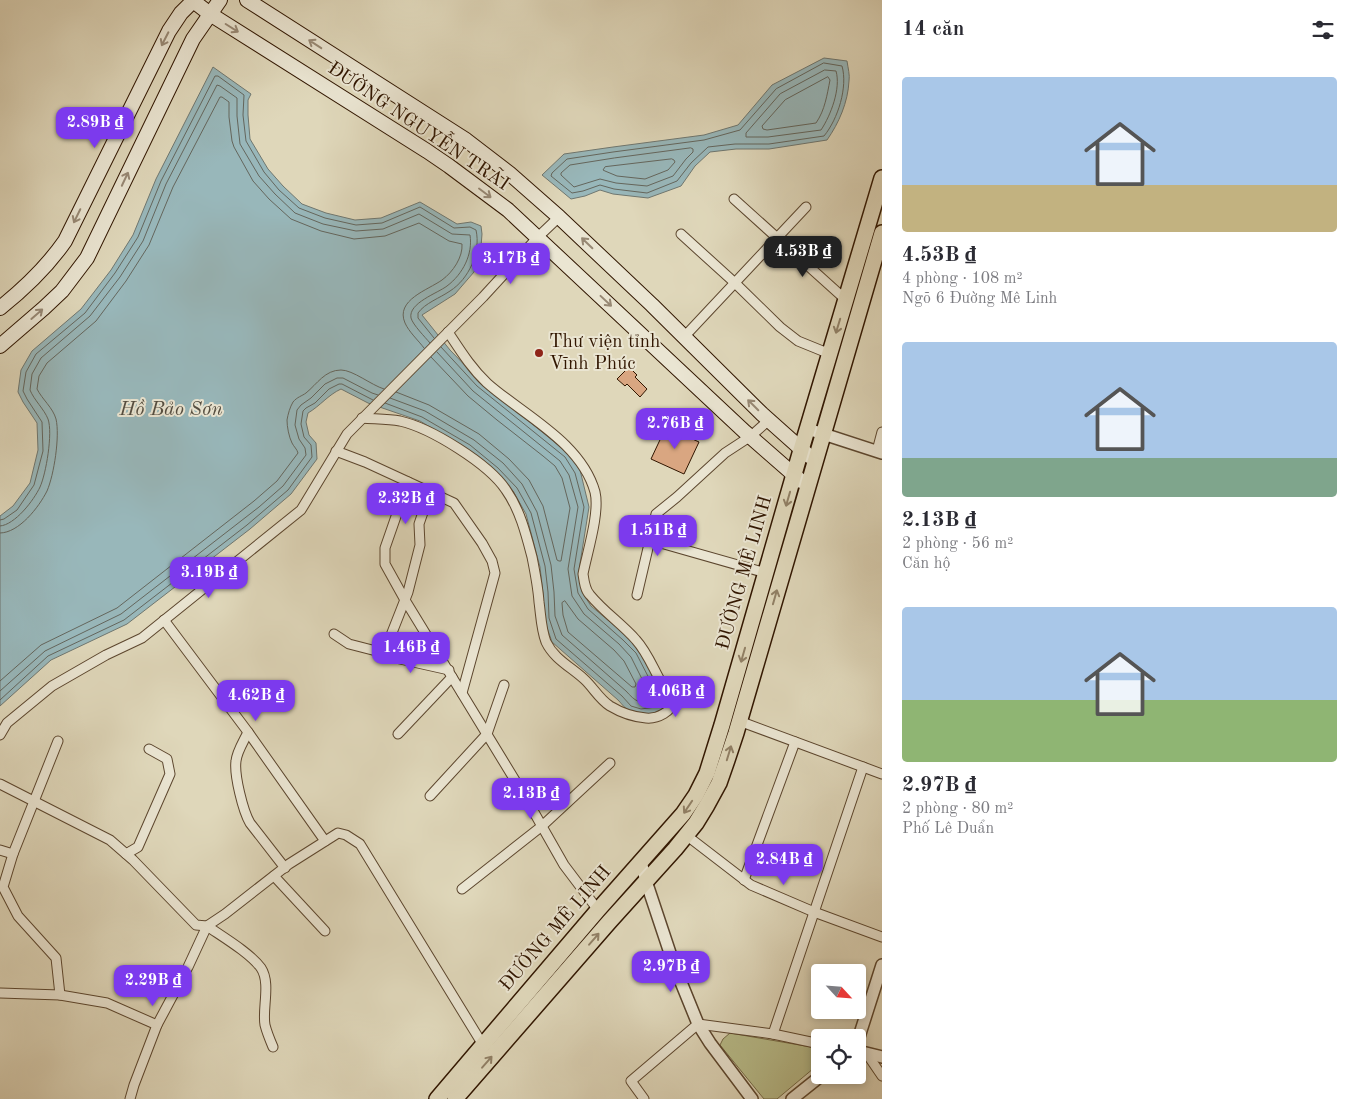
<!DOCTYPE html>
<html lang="vi">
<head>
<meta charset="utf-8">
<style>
  :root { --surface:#fff; --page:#f7f7f7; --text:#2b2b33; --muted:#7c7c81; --accent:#7c3aed }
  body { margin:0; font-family:"Old Standard TT",serif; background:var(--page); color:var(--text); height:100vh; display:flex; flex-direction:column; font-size:19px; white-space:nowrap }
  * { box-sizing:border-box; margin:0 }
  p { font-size:16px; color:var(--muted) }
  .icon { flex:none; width:28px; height:28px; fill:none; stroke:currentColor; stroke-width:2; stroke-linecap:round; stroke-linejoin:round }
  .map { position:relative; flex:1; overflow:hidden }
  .details { display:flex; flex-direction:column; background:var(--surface); width:475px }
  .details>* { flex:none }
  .needle { width:32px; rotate:116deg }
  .fabs { position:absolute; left:811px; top:964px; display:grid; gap:10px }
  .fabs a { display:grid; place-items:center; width:55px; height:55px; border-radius:5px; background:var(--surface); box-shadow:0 2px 8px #0003; font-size:25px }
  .price { position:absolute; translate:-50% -42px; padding:0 11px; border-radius:10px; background:var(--accent); color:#fff; font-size:16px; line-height:32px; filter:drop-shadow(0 1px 2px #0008) }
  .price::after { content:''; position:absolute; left:50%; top:30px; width:15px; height:11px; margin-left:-8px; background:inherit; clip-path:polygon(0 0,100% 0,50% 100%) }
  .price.current { background:#222; color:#fff }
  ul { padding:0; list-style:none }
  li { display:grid; align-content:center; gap:10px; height:265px; padding:0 20px }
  li span { display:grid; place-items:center; height:155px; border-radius:5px; color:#555 }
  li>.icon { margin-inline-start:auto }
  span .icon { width:90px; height:90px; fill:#fffc; stroke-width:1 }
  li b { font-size:21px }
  h2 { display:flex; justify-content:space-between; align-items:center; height:60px; padding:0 20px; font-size:21px }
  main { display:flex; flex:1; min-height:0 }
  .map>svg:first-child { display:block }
  .green { fill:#b8bd8b; stroke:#746a46 }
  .water { fill:#98b7ba; stroke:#6f7770 }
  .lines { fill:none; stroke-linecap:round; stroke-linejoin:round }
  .shore { stroke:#64665d; stroke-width:1 }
  .building { fill:#d9a681; stroke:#311600 }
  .minor-casing { stroke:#5c462e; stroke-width:11 }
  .tertiary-casing { stroke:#5c462e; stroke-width:14 }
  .secondary-casing { stroke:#311600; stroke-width:16 }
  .primary-casing { stroke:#311600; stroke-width:18 }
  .minor { stroke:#eae5d2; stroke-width:9 }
  .tertiary { stroke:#eae5d2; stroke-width:11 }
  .secondary { stroke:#eae5d2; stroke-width:14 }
  .primary { stroke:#dfd7ba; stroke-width:15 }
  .oneway { stroke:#978874 }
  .oneway2 { stroke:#918066 }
  .poi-dot { fill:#8f2418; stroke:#eae5d2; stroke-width:2 }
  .labels { text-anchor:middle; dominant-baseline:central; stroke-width:4; stroke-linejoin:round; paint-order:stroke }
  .street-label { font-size:19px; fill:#311600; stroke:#eae5d2 }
  .poi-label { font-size:19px; fill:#311600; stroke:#eae5d2; text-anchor:start }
  .water-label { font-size:20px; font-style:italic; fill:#554e41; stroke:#eae5d2 }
</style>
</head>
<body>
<main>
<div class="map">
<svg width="882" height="1099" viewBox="0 0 882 1099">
  <rect width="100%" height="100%" fill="#dfd7ba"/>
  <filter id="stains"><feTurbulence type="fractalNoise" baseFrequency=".004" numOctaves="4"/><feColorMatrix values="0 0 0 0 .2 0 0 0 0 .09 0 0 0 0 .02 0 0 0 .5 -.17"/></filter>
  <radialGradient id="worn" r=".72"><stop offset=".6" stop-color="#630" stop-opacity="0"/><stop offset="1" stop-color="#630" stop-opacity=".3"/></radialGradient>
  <polygon class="green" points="730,1033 817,1048 820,1051 820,1063 777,1099 764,1099 720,1045 723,1039"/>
  <g class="water">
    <path d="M824,58L847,61C848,68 850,75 849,81C848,102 839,123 827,140L769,149H736L710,152L695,166L681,186L648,198L613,194L600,190L585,196L571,199L542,175L564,154L613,147L704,135L738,125L772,85Z"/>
    <path d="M213,67L251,94L248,100V115L250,139L268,169L283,186L302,204L326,213L355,220L381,218L420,202L457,224L471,222L481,226L482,234L480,259L474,272L455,294L422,315L450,350L481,382L569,454L580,470L589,507L579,570L582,592L591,606L627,636L640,651L667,695C668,715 644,718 630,711C625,709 622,704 618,700L552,642L544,619L543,593L540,567L526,514L513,491L495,472L468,450L420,421L368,403L341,389C328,395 320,406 308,413L306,422L309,435L316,443L317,459L291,494L250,529L127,624L51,660L0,706V516L13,506L30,483L38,450L37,423L23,402L18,392L21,370L32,351L81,309L111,270L133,235L156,179Z"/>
  </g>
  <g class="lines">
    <g class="shore">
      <path d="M824,63L842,66C848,87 838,119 824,136L769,144H735L708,147L691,163L677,181L647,193L614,189L600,185L583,191L572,193L551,176L552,173L567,159L613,152L704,140L740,130L776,89Z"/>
      <path d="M825,70L836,71C841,88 831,115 821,130L768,137H746V133L780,94Z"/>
      <path d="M828,77L830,80C827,95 825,110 816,123L767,130L763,129L762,126L785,100Z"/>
      <polygon points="691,148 693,149 693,152 686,159 673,176 647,186 616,183 600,179 574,187 561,175 561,173 570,165 614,158"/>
      <polygon points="672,159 674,160 675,162 668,170 645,179 617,176 605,171 603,170 605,167"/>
      <polyline points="396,392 429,405 479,434 509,459 529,480 543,506 557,560 559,561 561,561 570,508 562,478 555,466 543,456 497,420 468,396 431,357"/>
      <path d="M390,398L425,411L474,440L503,463L522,484L537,512L551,565L554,592L555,616L562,635L626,691C635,701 640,705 653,701L654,698L646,687L631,657L619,644L584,614L572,596L568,569L578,507L569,475L560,461L473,391L437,352"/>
      <polyline points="385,403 422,417 470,445 498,468 517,488 531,513 545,566 548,592 549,618 556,639 622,696 631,706 641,709 656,707 660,704 662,701 662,697 652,684 636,653 623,640 588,609 578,593 574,569 584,507 575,473 565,457 477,386 441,347"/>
      <path d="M0,520L4,519L17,510L34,485L43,451L42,422L27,399L23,391L26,372L36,354L85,313L115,273L138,237L161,181L215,76H218L244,95L243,115L246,141L264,172L279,190L299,208L325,218L356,225L382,223L420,207L454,228L470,227L476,230C481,252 469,279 450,291C440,298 425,303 418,313V318L434,338"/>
      <path d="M0,526C15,525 34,500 40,487C46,474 53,433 48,419C44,409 34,400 30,390L32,374L41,358L90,316L120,277L143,241L166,184L217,85L220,86L237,98V116L240,144L259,176L275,194L295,213L323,224L356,231L383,229L419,214L452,234L470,235C473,254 463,274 447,286C438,293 408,303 411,318C413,325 425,337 430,343"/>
      <path d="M0,533C19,533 39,507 47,491C54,475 60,436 56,419C53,408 42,399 37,389L39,376L47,363L96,321L126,281L149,245L173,187L220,97H222L229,102V117L232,141L234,147L253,181L269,199L291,219L321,231L354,239L385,236L419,223L449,241L462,244C463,257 453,272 442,280C428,290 395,300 405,323C409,332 418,340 424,348"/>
      <polygon points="565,601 578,619 614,650 624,661 636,684 635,687 632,687 568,632 563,615 562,603"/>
      <path d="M0,681L41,645L117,608L254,501L277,481L298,453C297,449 294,447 292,443C289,437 287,427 287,420C288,414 290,407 293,402C297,397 302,396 306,393C317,384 325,370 341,370C353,370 371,385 384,389"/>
      <polyline points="0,691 45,651 121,614 259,507 283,486 306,455 305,448 299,439 295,425 297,410 301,405 311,398 325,384 337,378 343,378 372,393 378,395"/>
      <polyline points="0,700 48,656 124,620 247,525 288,490 312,457 311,445 304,437 301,424 303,411 306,408 315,403 329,389 339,384 342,384 373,400"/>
    </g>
  </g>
  <g class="building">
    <polygon points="629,367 637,375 635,377 647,389 640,397 627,384 625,386 617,379"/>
    <polygon points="666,427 699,442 684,474 651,459"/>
  </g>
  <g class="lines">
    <g class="minor-casing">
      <g id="minor">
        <polyline points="734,199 846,300"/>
        <polyline points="681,234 735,283 780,327 798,341 830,354"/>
        <polyline points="684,337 806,207"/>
        <path d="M362,418C374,419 388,419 400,421C431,428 489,464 506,490C520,510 526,534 532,557C535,572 538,587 539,602C541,616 541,629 546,642C554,659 571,667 584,679C593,687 599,699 610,706C620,712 633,717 646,718C656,719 675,712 672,698C670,692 664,687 661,682C653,668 647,652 636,640C622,624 604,612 590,595C585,590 584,581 583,574C587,553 600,513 595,492C581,442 523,415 487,383C471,368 460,350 448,332"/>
        <polyline points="336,451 365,462 454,503 482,543 492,561 495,573 492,584 462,693"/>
        <polyline points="877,451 882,432"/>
        <polyline points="408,482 385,548 385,564 405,600 527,800 564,865 598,910"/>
        <polyline points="650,540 766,573"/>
        <polyline points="637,595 656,514 677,497 725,453 751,436 769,420"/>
        <polyline points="164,620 248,732 325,841"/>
        <polyline points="334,634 349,644 384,653 391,657 449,670"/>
        <polyline points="384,653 408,592 420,545 419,524 430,492"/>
        <polyline points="739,721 882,774"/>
        <path d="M248,732C244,741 237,751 236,761C234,775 243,811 250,823L285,868"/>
        <polyline points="398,734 452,677"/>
        <polyline points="0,735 7,723 52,686 106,655 142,638 301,510 347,434 483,297 538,237 559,217"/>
        <polyline points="58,741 13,854 3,887 18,916 56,958 60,995"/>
        <polyline points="0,784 110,840 133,860 196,925 207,926 225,914 289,864 338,833 346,835 360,844 483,1045"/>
        <polyline points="430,796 487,734 504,685"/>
        <polyline points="686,835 751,885 814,912 882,937"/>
        <polyline points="0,850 13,854"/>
        <polyline points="126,854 138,847 170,774 167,759 149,749"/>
        <polyline points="274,876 325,931"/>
        <polyline points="744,880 795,742"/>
        <polyline points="462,889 542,826 610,763"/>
        <polyline points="0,993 60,995 107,1003 157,1025"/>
        <polyline points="773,1034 863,767"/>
        <polyline points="867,1054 882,1076"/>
        <path d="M130,1099L134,1085L157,1025L188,967L207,926C223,937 250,953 261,968C271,983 262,1009 265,1025C267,1033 270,1040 273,1047"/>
        <polyline points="644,1099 631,1081 698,1024 773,1034 820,1044"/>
      </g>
    </g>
    <g class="tertiary-casing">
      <g id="tertiary">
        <polyline points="808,429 882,453"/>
        <polyline points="641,862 646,881 674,965 698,1024 710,1043 752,1099"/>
        <polyline points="858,1040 882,965"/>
        <polyline points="858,1051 882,1057"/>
        <polyline points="792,1099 822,1075"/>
      </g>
    </g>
    <g class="secondary-casing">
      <g id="secondary">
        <polyline points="192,0 210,14 427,151 449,166 508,210 745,432 801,481"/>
        <polyline points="247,0 466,140 509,173 559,217 652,305 762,414 809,456"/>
        <path d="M0,308C25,288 47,267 65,241L169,31L181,13L194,0"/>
        <polyline points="0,346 44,308 62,291 87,258 193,39 220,0"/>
      </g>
    </g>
    <g class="primary-casing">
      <g id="primary">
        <polyline points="437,1099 598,910 683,814 696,795 707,773 722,725 801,450 882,178"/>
        <polyline points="455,1099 609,922 675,849 696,823 707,805 719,783 727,760 736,733 882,233"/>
      </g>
    </g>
    <use href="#minor" class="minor"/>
    <use href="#tertiary" class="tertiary"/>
    <use href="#secondary" class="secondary"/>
    <use href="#primary" class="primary"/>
  </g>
  <defs><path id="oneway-shaft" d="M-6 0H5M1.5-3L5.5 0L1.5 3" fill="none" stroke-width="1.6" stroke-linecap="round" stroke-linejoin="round" transform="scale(1.25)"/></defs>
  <g class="oneway">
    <use href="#oneway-shaft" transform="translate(232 28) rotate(32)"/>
    <use href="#oneway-shaft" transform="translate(165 39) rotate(117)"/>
    <use href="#oneway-shaft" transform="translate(315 44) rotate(-147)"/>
    <use href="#oneway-shaft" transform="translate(125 179) rotate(-65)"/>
    <use href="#oneway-shaft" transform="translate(485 193) rotate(37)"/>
    <use href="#oneway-shaft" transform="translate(77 216) rotate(116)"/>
    <use href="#oneway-shaft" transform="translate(587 243) rotate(-136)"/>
    <use href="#oneway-shaft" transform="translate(606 301) rotate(43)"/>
    <use href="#oneway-shaft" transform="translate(37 314) rotate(-41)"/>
    <use href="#oneway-shaft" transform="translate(753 405) rotate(-135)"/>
  </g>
  <g class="oneway2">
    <use href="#oneway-shaft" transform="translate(838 326) rotate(107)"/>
    <use href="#oneway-shaft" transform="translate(788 499) rotate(106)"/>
    <use href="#oneway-shaft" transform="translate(775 597) rotate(-74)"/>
    <use href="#oneway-shaft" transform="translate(743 655) rotate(106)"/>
    <use href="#oneway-shaft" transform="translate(729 753) rotate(-73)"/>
    <use href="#oneway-shaft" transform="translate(688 807) rotate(124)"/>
    <use href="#oneway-shaft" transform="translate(594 939) rotate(-49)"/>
    <use href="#oneway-shaft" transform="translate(487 1062) rotate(-49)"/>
  </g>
  <circle class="poi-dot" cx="539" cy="353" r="5"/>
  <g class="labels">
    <g class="street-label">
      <text transform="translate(418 127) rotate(34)">ĐƯỜNG NGUYỄN TRÃI</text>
      <text transform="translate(745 573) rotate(-74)">ĐƯỜNG MÊ LINH</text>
      <text transform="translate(556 929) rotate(-49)">ĐƯỜNG MÊ LINH</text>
    </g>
    <g class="poi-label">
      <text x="549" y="342">Thư viện tỉnh<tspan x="549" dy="22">Vĩnh Phúc</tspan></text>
    </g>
    <g class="water-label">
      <text x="171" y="410">Hồ Bảo Sơn</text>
    </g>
  </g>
  <rect width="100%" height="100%" filter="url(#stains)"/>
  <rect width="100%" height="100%" fill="url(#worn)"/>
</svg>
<div class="fabs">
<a><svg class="needle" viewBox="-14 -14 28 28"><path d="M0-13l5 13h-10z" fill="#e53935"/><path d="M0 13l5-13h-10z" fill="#7c7c81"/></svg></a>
<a><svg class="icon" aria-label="locate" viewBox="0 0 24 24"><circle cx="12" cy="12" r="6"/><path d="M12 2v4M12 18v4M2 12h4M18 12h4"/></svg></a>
</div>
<b class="price" style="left:95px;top:149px">2.89B ₫</b>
<b class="price current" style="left:803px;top:278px">4.53B ₫</b>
<b class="price" style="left:511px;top:285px">3.17B ₫</b>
<b class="price" style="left:675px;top:450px">2.76B ₫</b>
<b class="price" style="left:406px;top:525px">2.32B ₫</b>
<b class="price" style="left:658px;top:557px">1.51B ₫</b>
<b class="price" style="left:209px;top:599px">3.19B ₫</b>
<b class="price" style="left:411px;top:674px">1.46B ₫</b>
<b class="price" style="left:676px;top:718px">4.06B ₫</b>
<b class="price" style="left:256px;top:722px">4.62B ₫</b>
<b class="price" style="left:531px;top:820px">2.13B ₫</b>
<b class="price" style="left:784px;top:886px">2.84B ₫</b>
<b class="price" style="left:671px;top:993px">2.97B ₫</b>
<b class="price" style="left:153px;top:1007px">2.29B ₫</b>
</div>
<section class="details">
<h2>14 căn<svg class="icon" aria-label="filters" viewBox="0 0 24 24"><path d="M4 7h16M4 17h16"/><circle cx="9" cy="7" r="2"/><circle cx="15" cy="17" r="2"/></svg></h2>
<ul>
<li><span style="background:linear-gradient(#a9c7e8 70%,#c2b280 0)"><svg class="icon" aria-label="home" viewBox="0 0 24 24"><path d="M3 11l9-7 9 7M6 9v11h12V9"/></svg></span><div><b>4.53B ₫</b><p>4 phòng · 108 m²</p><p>Ngõ 6 Đường Mê Linh</p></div></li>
<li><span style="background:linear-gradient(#a9c7e8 75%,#7fa58c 0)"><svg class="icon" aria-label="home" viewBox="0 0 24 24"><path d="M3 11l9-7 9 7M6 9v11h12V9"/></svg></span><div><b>2.13B ₫</b><p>2 phòng · 56 m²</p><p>Căn hộ</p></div></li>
<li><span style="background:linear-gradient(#a9c7e8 60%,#8fb573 0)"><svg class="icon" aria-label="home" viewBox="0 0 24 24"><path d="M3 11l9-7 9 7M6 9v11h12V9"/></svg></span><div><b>2.97B ₫</b><p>2 phòng · 80 m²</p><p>Phố Lê Duẩn</p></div></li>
</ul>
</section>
</main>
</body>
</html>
